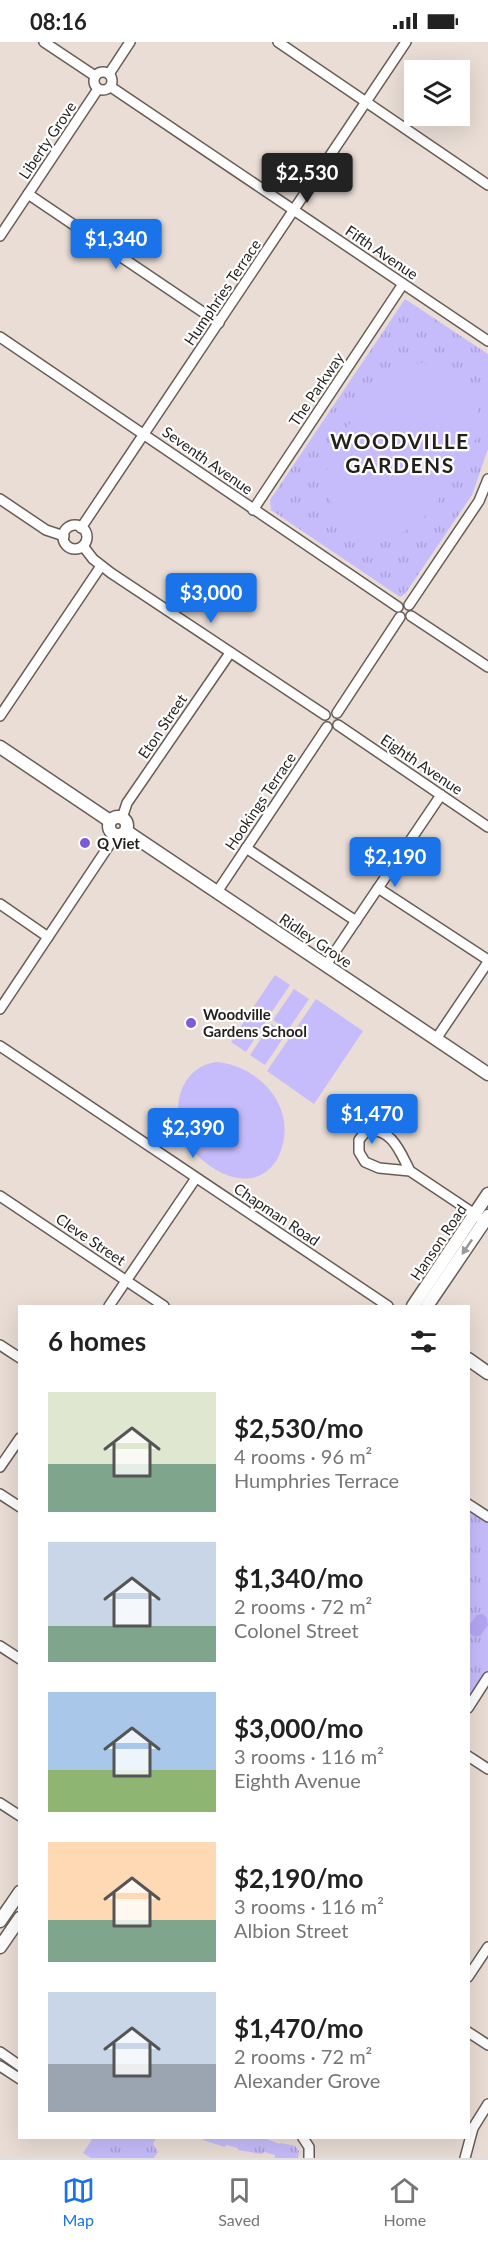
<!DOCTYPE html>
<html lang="en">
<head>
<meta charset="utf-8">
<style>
  :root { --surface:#fff; --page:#f2f2f2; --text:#222; --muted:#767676; --line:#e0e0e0; --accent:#1a73e8 }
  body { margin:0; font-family:Lato,sans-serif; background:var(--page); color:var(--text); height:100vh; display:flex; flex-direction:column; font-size:22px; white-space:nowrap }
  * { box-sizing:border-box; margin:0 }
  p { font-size:20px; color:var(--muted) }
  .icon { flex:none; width:33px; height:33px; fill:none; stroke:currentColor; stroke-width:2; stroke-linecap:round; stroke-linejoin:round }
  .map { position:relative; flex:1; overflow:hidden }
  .panel { position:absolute; left:18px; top:1263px; width:452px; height:834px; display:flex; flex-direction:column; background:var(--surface); border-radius:0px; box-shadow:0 6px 24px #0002 }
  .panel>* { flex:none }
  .fabs { position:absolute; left:404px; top:18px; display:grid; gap:12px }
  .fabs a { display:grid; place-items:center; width:66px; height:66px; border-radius:0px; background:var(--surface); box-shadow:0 6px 24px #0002; font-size:30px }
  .price { position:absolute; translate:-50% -51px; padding:0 14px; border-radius:6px; background:var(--accent); color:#fff; font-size:20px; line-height:39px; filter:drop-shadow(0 2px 3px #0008) }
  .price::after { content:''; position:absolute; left:50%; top:36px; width:18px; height:14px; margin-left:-9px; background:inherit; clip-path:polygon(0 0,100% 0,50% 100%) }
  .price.active { background:#222; color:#fff }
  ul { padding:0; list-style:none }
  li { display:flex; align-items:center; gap:18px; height:150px; padding:0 30px }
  li span { display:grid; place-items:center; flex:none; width:168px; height:120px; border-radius:0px; color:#555 }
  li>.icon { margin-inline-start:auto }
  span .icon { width:72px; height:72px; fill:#fffc; stroke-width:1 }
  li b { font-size:26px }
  h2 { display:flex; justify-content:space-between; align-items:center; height:72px; padding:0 30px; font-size:26px }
  .status { display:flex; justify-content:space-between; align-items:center; height:42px; padding:0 30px; background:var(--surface); direction:ltr }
  .status svg { height:16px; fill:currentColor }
  .menu { display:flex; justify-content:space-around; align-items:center; height:84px; border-top:2px solid var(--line); background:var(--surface); font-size:16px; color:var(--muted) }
  .menu a { display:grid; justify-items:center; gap:3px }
  .menu .active { color:var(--accent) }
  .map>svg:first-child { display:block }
  .grass { fill:url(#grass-tufts) }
  .garden { fill:#c7bcfb }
  .water { fill:#b5a6f5 }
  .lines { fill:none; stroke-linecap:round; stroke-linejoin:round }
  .street-casing { stroke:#685d56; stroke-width:12 }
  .secondary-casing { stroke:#685d56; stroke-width:15 }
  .street { stroke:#fff; stroke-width:9 }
  .secondary { stroke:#fff; stroke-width:12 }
  .oneway { fill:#9c9a99 }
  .poi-dot { fill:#7e5cd7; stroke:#fff; stroke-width:2 }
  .labels { text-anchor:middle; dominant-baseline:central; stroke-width:4.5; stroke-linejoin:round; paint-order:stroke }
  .street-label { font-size:15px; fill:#231f1c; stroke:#fff }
  .poi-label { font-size:15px; font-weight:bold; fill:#231f1c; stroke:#fff; text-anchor:start }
  .district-label { font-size:21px; font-weight:bold; letter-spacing:1.5px; fill:#231f1c; stroke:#fff }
</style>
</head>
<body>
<div class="status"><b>08:16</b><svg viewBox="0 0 49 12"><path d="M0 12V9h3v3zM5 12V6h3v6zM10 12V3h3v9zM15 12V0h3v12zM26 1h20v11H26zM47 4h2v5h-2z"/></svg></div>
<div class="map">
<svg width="488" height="2116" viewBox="0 0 488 2116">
  <defs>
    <pattern id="grass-tufts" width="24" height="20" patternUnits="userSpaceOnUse" patternTransform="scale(1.5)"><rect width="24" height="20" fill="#c7bcfb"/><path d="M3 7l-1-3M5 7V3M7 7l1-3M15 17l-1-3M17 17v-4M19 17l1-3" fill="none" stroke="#aba1d7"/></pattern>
  </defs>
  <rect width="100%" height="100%" fill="#e9ddd5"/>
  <g class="grass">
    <polygon points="405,257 488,312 488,407 472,453 405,552 400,555 271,468 270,458"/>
    <polygon points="468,1467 488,1481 488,1628 468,1658"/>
    <polygon points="93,2096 156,2096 153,2102 158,2110 154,2116 91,2116 83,2111"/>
    <polygon points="203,2096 264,2096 280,2102 281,2101 295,2104 299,2109 298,2116 275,2116 275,2113 264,2110 262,2112 238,2108 238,2106 226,2103 225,2105 203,2098"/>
  </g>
  <g class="garden">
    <path d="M421,321C458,322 488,359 476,396C471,413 458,428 448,443C429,472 410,500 371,493C339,487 319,451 329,420C333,405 371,347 383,336C394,326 407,323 421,321Z"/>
    <polygon points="275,933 290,943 269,974 254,964"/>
    <polygon points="294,947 309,957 288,988 273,978"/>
    <polygon points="316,957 363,989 314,1062 267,1029"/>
    <polygon points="251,969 266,979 246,1010 231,1000"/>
    <polygon points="271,982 286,992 265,1023 250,1013"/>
    <path d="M216,1020C256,1023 293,1060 283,1101C280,1114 275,1124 264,1131C237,1149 196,1120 184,1095C170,1065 181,1025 216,1020Z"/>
  </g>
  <polygon class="water" points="483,1572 487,1576 488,1583 480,1594 473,1594 469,1590 468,1585 477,1573"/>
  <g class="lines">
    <g class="street-casing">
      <g id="street">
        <polyline points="44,0 95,34"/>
        <polyline points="278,0 488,143"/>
        <circle cx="103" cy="39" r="9"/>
        <polyline points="109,32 130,0"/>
        <polyline points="111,45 488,299"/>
        <polyline points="28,152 219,281"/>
        <polyline points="0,194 98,47"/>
        <polyline points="0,295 398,565"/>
        <polyline points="0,457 46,488 64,494"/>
        <polyline points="253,468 403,242"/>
        <circle cx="75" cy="495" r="12"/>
        <polyline points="81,486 406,0"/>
        <polyline points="83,504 93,517 111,531 325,673"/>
        <polyline points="409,563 479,459 488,437"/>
        <polyline points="411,574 488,625"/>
        <polyline points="337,671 400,575"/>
        <polyline points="0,674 101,524"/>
        <polyline points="338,683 488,785"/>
        <polyline points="122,776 127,761 230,611"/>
        <polyline points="246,806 356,879"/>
        <polyline points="378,846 488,918"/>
        <polyline points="217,850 327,685"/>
        <polyline points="0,862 48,895"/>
        <polyline points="326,923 441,753"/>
        <polyline points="0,967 108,805 114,793"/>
        <polyline points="436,997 488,920"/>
        <polyline points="0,1004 388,1264"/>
        <path d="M410,1129C400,1110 392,1085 366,1089L359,1098V1110L365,1120L379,1126L410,1129L485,1179"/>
        <polyline points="0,1154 164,1264"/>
        <polyline points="109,1264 196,1136"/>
        <polyline points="0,1303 20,1316"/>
        <polyline points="0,1425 20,1396"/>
        <polyline points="0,1452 20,1465"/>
        <polyline points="468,1462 488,1475"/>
        <polyline points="0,1604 20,1617"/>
        <polyline points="468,1666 488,1635"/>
        <polyline points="468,1714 488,1727"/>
        <polyline points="0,1761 20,1774"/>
        <polyline points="468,1935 488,1905"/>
        <polyline points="468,1990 488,2003"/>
        <polyline points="0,2010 20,2024"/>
        <polyline points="0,2024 20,2037"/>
        <polyline points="303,2096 309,2105 309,2116"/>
        <polyline points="465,2116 473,2086 488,2062"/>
      </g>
    </g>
    <g class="secondary-casing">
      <g id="secondary">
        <polyline points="0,705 110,779"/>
        <circle cx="118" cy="784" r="9"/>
        <polyline points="126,789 488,1032"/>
        <polyline points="413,1264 488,1152"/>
        <polyline points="427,1264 488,1174"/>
        <polyline points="468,1317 488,1331"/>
        <polyline points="0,1879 20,1850"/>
        <polyline points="0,1905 20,1876"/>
      </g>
    </g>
    <use href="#street" class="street"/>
    <use href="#secondary" class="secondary"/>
  </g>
  <defs><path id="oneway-solid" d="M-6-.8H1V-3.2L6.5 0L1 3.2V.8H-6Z" transform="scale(1.5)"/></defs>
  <use class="oneway" href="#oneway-solid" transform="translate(467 1205) rotate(124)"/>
  <g class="poi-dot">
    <circle cx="85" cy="801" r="6"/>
    <circle cx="191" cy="981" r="6"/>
  </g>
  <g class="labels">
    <g class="street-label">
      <text transform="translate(47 98) rotate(-56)">Liberty Grove</text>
      <text transform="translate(382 210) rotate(34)">Fifth Avenue</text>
      <text transform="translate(222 250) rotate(-56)">Humphries Terrace</text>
      <text transform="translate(316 347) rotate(-56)">The Parkway</text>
      <text transform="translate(208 418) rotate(35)">Seventh Avenue</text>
      <text transform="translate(162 684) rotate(-56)">Eton Street</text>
      <text transform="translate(422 722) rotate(34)">Eighth Avenue</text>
      <text transform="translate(260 759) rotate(-56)">Hookings Terrace</text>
      <text transform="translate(316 898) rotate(34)">Ridley Grove</text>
      <text transform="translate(277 1172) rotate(34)">Chapman Road</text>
      <text transform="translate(91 1197) rotate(34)">Cleve Street</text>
      <text transform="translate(438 1200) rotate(-56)">Hanson Road</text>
    </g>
    <g class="poi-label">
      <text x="97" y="801">Q Viet</text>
      <text x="203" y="972">Woodville<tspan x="203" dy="17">Gardens School</tspan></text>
    </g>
    <g class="district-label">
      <text x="400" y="398">WOODVILLE<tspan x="400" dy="24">GARDENS</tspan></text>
    </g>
  </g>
</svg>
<div class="fabs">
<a><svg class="icon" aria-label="layers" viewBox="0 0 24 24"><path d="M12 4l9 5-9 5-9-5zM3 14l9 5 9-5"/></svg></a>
</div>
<b class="price active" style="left:307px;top:162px">$2,530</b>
<b class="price" style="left:116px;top:228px">$1,340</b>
<b class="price" style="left:211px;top:582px">$3,000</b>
<b class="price" style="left:395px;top:846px">$2,190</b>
<b class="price" style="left:372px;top:1103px">$1,470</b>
<b class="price" style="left:193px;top:1117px">$2,390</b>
<section class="panel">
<h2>6 homes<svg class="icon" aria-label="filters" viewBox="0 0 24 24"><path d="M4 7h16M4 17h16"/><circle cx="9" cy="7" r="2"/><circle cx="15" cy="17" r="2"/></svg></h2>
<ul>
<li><span style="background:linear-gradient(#dfe7d0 60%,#7fa58c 0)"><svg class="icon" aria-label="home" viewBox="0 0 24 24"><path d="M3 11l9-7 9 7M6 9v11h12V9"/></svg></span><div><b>$2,530/mo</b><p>4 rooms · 96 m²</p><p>Humphries Terrace</p></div></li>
<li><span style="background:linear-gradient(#c9d6e8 70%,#7fa58c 0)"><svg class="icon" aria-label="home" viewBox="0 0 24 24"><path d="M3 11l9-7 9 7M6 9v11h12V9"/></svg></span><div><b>$1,340/mo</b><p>2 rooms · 72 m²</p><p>Colonel Street</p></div></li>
<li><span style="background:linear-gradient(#a9c7e8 65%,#8fb573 0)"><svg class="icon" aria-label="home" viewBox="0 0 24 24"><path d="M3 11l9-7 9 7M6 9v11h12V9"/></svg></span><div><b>$3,000/mo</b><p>3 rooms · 116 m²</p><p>Eighth Avenue</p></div></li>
<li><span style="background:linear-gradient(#ffd9b3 65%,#7fa58c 0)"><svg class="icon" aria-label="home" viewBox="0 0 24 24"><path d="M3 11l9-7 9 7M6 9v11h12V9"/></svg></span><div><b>$2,190/mo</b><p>3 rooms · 116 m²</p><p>Albion Street</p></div></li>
<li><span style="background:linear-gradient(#c9d6e8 60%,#9aa5b1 0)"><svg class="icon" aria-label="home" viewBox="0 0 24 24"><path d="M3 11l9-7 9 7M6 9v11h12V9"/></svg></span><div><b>$1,470/mo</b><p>2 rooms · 72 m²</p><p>Alexander Grove</p></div></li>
</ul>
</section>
</div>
<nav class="menu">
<a class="active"><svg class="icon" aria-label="map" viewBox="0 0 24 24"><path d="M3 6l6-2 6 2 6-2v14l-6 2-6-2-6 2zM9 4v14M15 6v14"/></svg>Map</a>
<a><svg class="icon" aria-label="saved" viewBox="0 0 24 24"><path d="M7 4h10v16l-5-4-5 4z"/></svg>Saved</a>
<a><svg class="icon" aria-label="home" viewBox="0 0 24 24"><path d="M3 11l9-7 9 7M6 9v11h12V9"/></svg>Home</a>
</nav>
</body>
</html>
